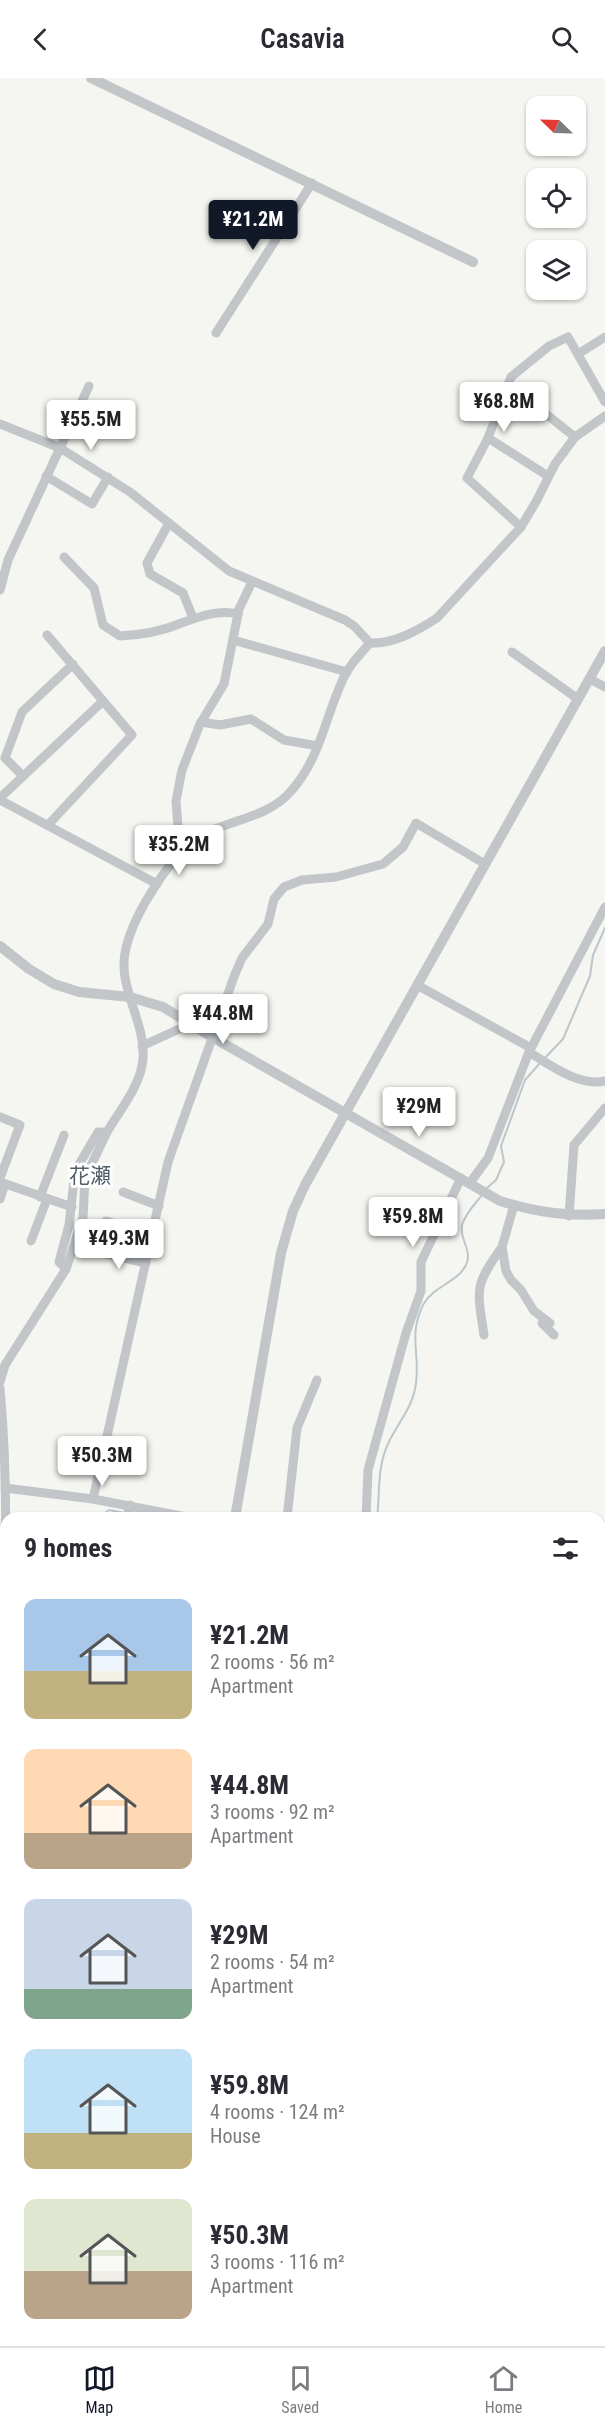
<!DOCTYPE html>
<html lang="en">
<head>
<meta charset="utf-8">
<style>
  :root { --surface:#fff; --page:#f7f7f7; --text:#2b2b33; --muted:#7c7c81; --line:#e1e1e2; --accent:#111827 }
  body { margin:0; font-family:"Roboto Condensed","Noto Sans JP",sans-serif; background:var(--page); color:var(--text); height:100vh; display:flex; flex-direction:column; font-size:22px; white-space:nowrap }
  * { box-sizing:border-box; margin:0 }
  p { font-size:20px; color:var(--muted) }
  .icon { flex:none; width:33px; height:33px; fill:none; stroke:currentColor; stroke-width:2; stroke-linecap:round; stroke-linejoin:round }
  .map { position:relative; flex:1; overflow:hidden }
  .sheet { position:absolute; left:0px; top:1434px; width:606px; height:834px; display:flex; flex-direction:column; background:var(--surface); border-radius:18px 18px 0 0; box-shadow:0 2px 4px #0004 }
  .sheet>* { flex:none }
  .needle { width:39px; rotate:293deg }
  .controls { position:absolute; left:526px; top:18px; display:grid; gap:12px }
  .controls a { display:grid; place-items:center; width:60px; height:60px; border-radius:12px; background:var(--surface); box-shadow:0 2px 4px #0004; font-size:30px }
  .price { position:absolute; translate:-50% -51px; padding:0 14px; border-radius:6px; background:#fff; color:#222; font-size:20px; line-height:39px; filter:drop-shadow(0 2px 3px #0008) }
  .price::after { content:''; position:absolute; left:50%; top:36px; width:18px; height:14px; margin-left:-9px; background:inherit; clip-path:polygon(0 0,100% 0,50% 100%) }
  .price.active { background:var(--accent); color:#fff }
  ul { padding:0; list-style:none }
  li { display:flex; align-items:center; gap:18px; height:150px; padding:0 24px }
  li span { display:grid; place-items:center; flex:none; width:168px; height:120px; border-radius:12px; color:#555 }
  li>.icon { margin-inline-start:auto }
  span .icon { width:72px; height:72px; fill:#fffc; stroke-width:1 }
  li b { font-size:26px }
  h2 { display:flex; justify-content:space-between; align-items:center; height:72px; padding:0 24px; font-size:26px }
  header { display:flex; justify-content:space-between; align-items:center; height:78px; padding:0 24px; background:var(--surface); font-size:27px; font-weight:600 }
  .menu { display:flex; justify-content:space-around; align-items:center; height:84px; border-top:2px solid var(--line); background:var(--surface); font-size:16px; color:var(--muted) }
  .menu a { display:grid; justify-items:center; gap:3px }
  .menu .active { color:var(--accent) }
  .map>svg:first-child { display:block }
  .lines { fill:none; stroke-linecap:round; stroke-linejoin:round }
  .stream { stroke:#bbc7cc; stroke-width:2 }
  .minor { stroke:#c2c6c9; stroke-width:9 }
  .tertiary { stroke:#c2c6c9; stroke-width:10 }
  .labels { text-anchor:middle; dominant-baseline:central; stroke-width:6; stroke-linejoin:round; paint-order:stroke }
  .quarter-label { font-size:21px; fill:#515e68; stroke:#fff }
</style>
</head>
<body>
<header><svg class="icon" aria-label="back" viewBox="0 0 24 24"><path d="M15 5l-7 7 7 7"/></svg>Casavia<svg class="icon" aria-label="search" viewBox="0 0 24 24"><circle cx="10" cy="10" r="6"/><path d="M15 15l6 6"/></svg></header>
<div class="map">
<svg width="605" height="2268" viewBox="0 0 605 2268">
  <rect width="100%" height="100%" fill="#f5f5f1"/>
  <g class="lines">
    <g class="stream">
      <polyline points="544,981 563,961 590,898 593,877 605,850"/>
      <polyline points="487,1110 496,1102 504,1084 501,1068 525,1002 540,985"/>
      <polyline points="130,1436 154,1440"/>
      <polyline points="98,1440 109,1432 125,1435"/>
      <path d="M377,1440C380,1415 377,1392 387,1368C395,1349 411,1332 415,1311C422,1279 407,1260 423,1227C433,1208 457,1205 466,1187C473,1173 459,1161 462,1147C465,1136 475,1126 482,1117"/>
      <polyline points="78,2268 80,2262"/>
      <polyline points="280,2268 281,2262"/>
    </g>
    <g class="minor">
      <polyline points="216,255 312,105"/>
      <polyline points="578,276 605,259"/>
      <polyline points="508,306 575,359"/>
      <polyline points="0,346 60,370 89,308"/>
      <polyline points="488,360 548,398"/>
      <polyline points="46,398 92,426 108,399"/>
      <polyline points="169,445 147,485 150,496 183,515 193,540"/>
      <polyline points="521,449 467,400 488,360 511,299 549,268 568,259 605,324"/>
      <path d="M64,479L94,510L103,547L120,558C138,557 162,553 179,546C198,539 217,531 238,536"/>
      <path d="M0,512L8,482L60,370L130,414L229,493L345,542L354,548L370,565C394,566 417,553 437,540L521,449L537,422L555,386L575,359L605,338"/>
      <polyline points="47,557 132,657 48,747"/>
      <polyline points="233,562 347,594"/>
      <polyline points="512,574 578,621"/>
      <polyline points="590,601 605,609"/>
      <polyline points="201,644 220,647 251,641 284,662 318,668"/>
      <polyline points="23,698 5,680 22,634 73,586"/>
      <polyline points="0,720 103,623"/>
      <polyline points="0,722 157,806"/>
      <polyline points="180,774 176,723 182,692 200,646 224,606 239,531 252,504"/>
      <polyline points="417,907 531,970"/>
      <polyline points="142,968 190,946"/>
      <path d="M529,974C550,987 579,1009 605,1003"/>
      <polyline points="0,1039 20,1047 0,1100"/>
      <polyline points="0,1104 72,1129"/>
      <polyline points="470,1105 488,1080 529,974 605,829"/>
      <polyline points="123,1114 159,1128"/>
      <polyline points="40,1119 64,1057"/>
      <polyline points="0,1121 5,1106"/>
      <polyline points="514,1127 502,1169 506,1193 511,1202 521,1212 534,1233 550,1245"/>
      <polyline points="569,1138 574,1067 605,1030"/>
      <polyline points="106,1143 152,1157"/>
      <polyline points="31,1163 47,1121"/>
      <polyline points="98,1174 146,1185"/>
      <polyline points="66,1191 83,1140 85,1100 107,1054"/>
      <polyline points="542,1245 554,1257"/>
      <path d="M484,1257C477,1210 474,1208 502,1169"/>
      <path d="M0,1304L5,1287L66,1191L59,1184L69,1147L74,1102L77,1090L98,1054H107C120,1032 141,1007 143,981C146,943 116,908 126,870C134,836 173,772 204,756C233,741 270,739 292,712C321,679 326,635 345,597C351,585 361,575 370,565"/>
      <path d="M0,1310C8,1400 7,1491 0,1580"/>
      <polyline points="5,1410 93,1421 191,1440"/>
      <polyline points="93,1421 168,1084 235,896 242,880 268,846 274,821 284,809 302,802 336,799 383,786 403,769 416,745 485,786"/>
      <polyline points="127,1440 130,1427"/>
      <polyline points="287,1440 297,1350 317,1302"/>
      <polyline points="366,1440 368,1392 406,1255 421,1213 421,1184 461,1100"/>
      <polyline points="0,1618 6,1617"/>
      <polyline points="600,1694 605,1696"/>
      <path d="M0,1699C5,1719 4,1736 0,1756"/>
      <polyline points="600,1752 605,1752"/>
      <polyline points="0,1778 6,1791"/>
      <polyline points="600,1838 605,1840"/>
      <polyline points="600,1865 605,1859"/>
      <polyline points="600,1923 605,1923"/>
      <polyline points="600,2023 605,2040"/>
      <polyline points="600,2087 605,2081"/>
      <polyline points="0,2093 6,2079"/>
      <polyline points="600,2201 605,2202"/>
    </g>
    <g class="tertiary">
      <polyline points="91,0 473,184"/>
      <path d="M0,868L29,891L54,906L79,914L130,919L163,929L212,959L500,1123C536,1134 568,1139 605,1136"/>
      <polyline points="235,1440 281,1175 293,1133 305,1107 605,573"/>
      <polyline points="600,1473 605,1471"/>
      <polyline points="0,2013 6,2016"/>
      <polyline points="165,2268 166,2262"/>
    </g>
  </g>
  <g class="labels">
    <g class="quarter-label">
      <text x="90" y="1098">花瀬</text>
    </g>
  </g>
</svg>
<div class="controls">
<a><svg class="needle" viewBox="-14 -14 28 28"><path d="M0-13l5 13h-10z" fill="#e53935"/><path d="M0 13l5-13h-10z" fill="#7c7c81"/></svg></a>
<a><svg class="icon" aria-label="locate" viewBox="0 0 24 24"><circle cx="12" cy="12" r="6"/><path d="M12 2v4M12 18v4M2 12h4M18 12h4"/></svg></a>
<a><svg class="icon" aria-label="layers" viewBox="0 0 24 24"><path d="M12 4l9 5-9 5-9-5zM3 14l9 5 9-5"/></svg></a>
</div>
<b class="price active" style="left:253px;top:173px">¥21.2M</b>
<b class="price" style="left:504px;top:355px">¥68.8M</b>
<b class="price" style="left:91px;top:373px">¥55.5M</b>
<b class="price" style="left:179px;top:798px">¥35.2M</b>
<b class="price" style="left:223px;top:967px">¥44.8M</b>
<b class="price" style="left:419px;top:1060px">¥29M</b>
<b class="price" style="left:413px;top:1170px">¥59.8M</b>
<b class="price" style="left:119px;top:1192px">¥49.3M</b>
<b class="price" style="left:102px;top:1409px">¥50.3M</b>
<section class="sheet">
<h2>9 homes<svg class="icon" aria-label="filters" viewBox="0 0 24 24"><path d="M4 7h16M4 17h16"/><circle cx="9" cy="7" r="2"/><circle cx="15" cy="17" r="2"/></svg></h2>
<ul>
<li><span style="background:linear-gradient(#a9c7e8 60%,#c2b280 0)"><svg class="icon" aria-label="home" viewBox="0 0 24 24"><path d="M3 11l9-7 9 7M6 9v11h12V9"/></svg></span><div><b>¥21.2M</b><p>2 rooms · 56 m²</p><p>Apartment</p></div></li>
<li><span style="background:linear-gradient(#ffd9b3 70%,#b9a48a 0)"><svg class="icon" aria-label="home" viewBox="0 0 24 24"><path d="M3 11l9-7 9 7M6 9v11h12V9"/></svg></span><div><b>¥44.8M</b><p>3 rooms · 92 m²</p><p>Apartment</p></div></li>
<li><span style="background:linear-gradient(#c9d6e8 75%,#7fa58c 0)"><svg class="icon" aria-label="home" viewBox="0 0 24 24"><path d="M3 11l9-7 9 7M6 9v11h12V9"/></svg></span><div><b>¥29M</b><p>2 rooms · 54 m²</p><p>Apartment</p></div></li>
<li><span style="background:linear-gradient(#bfe0f5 70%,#c2b280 0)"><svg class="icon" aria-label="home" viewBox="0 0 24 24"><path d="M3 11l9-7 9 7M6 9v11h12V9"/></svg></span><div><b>¥59.8M</b><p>4 rooms · 124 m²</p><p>House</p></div></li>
<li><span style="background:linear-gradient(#dfe7d0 60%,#b9a48a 0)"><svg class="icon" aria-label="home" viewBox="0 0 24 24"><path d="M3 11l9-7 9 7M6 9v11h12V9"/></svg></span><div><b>¥50.3M</b><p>3 rooms · 116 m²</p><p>Apartment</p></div></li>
</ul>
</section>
</div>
<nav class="menu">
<a class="active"><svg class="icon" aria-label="map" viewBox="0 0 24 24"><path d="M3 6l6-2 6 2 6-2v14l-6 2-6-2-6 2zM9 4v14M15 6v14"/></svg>Map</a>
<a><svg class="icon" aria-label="saved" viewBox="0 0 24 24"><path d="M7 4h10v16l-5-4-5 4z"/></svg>Saved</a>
<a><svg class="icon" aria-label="home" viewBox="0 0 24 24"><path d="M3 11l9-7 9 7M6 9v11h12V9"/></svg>Home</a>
</nav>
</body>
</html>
